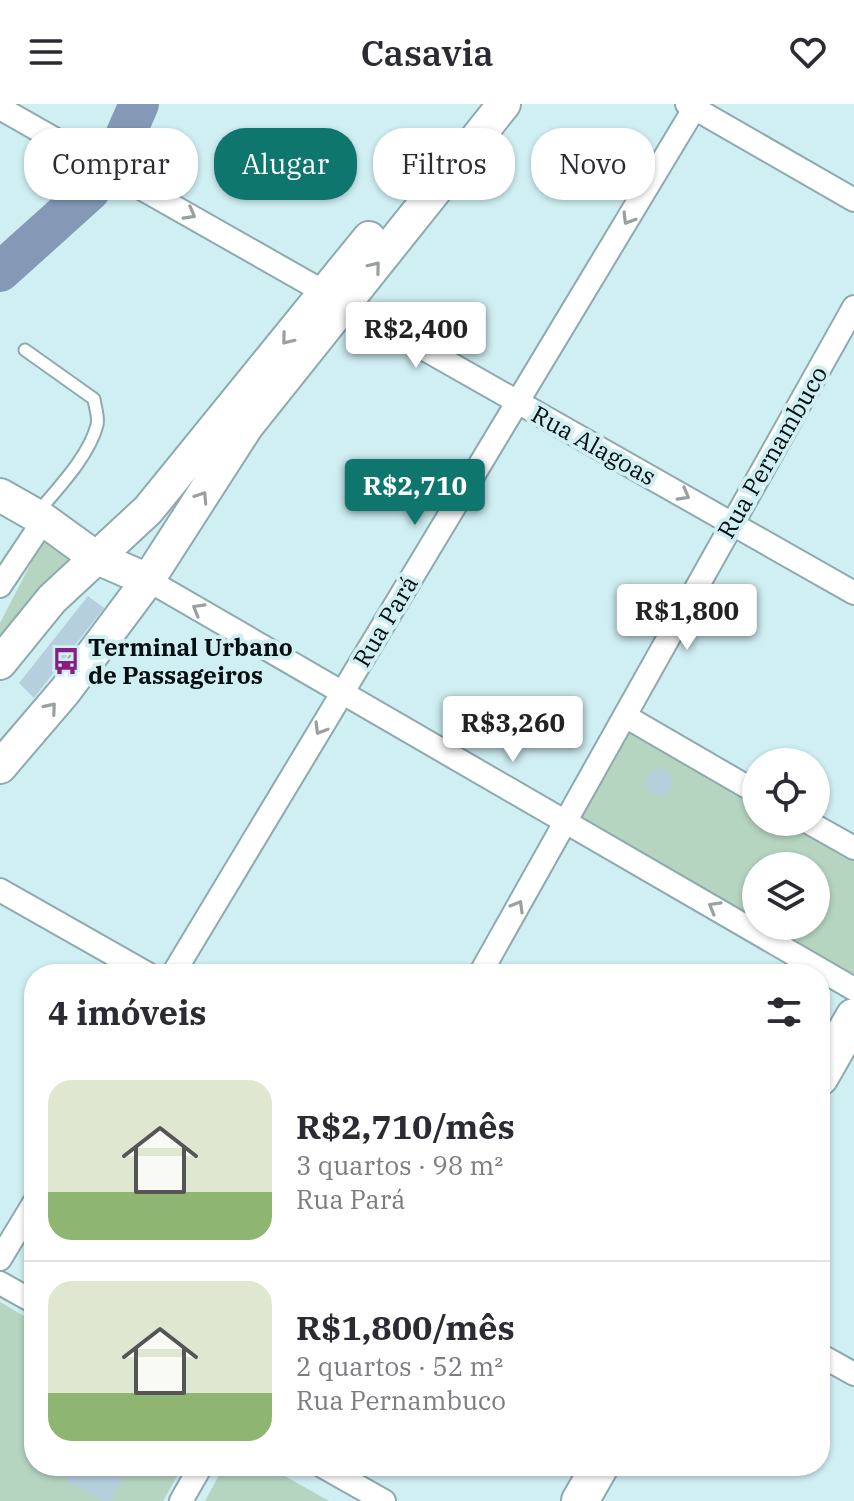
<!DOCTYPE html>
<html lang="pt">
<head>
<meta charset="utf-8">
<style>
  :root { --surface:#fff; --page:#f2f2f3; --text:#2b2b33; --muted:#7c7c81; --line:#e1e1e2; --accent:#0f766e }
  body { margin:0; font-family:"IBM Plex Serif",serif; background:var(--page); color:var(--text); height:100vh; display:flex; flex-direction:column; font-size:30px; white-space:nowrap }
  * { box-sizing:border-box; margin:0 }
  p { font-size:26px; color:var(--muted) }
  .icon { flex:none; width:44px; height:44px; fill:none; stroke:currentColor; stroke-width:2; stroke-linecap:round; stroke-linejoin:round }
  .map { position:relative; flex:1; overflow:hidden }
  .side { position:absolute; left:24px; top:860px; width:806px; height:512px; display:flex; flex-direction:column; background:var(--surface); border-radius:32px; box-shadow:0 2px 6px #0004 }
  .side>* { flex:none }
  .top-card { position:absolute; left:24px; top:24px; width:806px; height:72px; display:flex; gap:16px }
  .fabs { position:absolute; left:742px; top:644px; display:grid; gap:16px }
  .fabs a { display:grid; place-items:center; width:88px; height:88px; border-radius:50%; background:var(--surface); box-shadow:0 2px 6px #0004; font-size:40px }
  .price { position:absolute; translate:-50% -68px; padding:0 18px; border-radius:8px; background:#fff; color:#222; font-size:26px; line-height:52px; filter:drop-shadow(0 2px 4px #0008) }
  .price::after { content:''; position:absolute; left:50%; top:48px; width:24px; height:18px; margin-left:-12px; background:inherit; clip-path:polygon(0 0,100% 0,50% 100%) }
  .price.active { background:var(--accent); color:#fff }
  ul { padding:0; list-style:none }
  li { display:flex; align-items:center; gap:24px; height:200px; padding:0 24px }
  li+li { border-top:2px solid var(--line) }
  li span { display:grid; place-items:center; flex:none; width:224px; height:160px; border-radius:24px; color:#555 }
  li>.icon { margin-inline-start:auto }
  span .icon { width:96px; height:96px; fill:#fffc; stroke-width:1 }
  li b { font-size:34px }
  h2 { display:flex; justify-content:space-between; align-items:center; height:96px; padding:0 24px; font-size:34px }
  .chip { padding:0 28px; border-radius:32px; background:var(--surface); box-shadow:0 2px 6px #0004; font-size:28px; line-height:72px }
  .chip.active { background:var(--accent); color:#fff }
  header { display:flex; justify-content:space-between; align-items:center; height:104px; padding:0 24px; background:var(--surface); font-size:36px; font-weight:600 }
  .map>svg:first-child { display:block }
  .green { fill:#b5d5c1; fill-rule:evenodd }
  .lines { fill:none; stroke-linecap:round; stroke-linejoin:round }
  .river { stroke:#8399b6; stroke-width:40 }
  .building { fill:#b6cfdc }
  .lane-casing { stroke:#8daaae; stroke-width:15 }
  .street-casing { stroke:#8daaae; stroke-width:26 }
  .secondary-casing { stroke:#8daaae; stroke-width:36 }
  .primary-casing { stroke:#8daaae; stroke-width:40 }
  .lane { stroke:#fff; stroke-width:11 }
  .street { stroke:#fff; stroke-width:22 }
  .secondary { stroke:#fff; stroke-width:32 }
  .primary { stroke:#fff; stroke-width:36 }
  .oneway { stroke:#9b9f9f }
  .labels { text-anchor:middle; dominant-baseline:central; stroke-width:8; stroke-linejoin:round; paint-order:stroke }
  .street-label { font-size:24px; fill:#050e10; stroke:#d0eff3 }
  .poi-label { font-size:24px; font-weight:bold; fill:#050e10; stroke:#d0eff3; text-anchor:start }
</style>
</head>
<body>
<header><svg class="icon" aria-label="menu" viewBox="0 0 24 24"><path d="M4 6h16M4 12h16M4 18h16"/></svg>Casavia<svg class="icon" aria-label="heart" viewBox="0 0 24 24"><path d="M12 20l-8-8c-3-5 5-10 8-4 3-6 11-1 8 4z"/></svg></header>
<div class="map">
<svg width="854" height="1397" viewBox="0 0 854 1397">
  <rect width="100%" height="100%" fill="#d0eff3"/>
  <g class="green">
    <polygon points="43,436 88,462 0,537 0,519"/>
    <path d="M627,617L756,691V718H803L854,747V879L571,717ZM756,762H816V822H756Z"/>
    <polygon points="0,1198 34,1218 34,1362 183,1362 163,1397 0,1397"/>
    <polygon points="224,1362 267,1362 329,1397 205,1397"/>
  </g>
  <g class="lines">
    <g class="river">
      <polyline points="121,41 139,0"/>
      <polyline points="0,168 90,87"/>
    </g>
  </g>
  <g class="building">
    <polygon points="88,492 104,504 34,594 19,579"/>
    <circle cx="659" cy="678" r="13"/>
    <polygon points="74,1362 129,1362 111,1397 104,1397 66,1377"/>
  </g>
  <g class="lines">
    <g class="lane-casing">
      <path id="lane" d="M25,246L94,295C95,303 99,313 97,321C89,352 59,383 38,408"/>
    </g>
    <g class="street-casing">
      <g id="street">
        <polyline points="687,0 854,96"/>
        <polyline points="0,4 854,489"/>
        <polyline points="148,476 854,885"/>
        <polyline points="0,482 44,416"/>
        <polyline points="625,612 756,688"/>
        <polyline points="808,718 854,744"/>
        <polyline points="0,786 148,870"/>
        <polyline points="173,870 697,0"/>
        <polyline points="480,870 854,203"/>
        <polyline points="0,1155 34,1099"/>
        <polyline points="0,1179 34,1198"/>
        <polyline points="820,1251 854,1270"/>
        <polyline points="322,1362 384,1397"/>
        <polyline points="181,1397 201,1362"/>
      </g>
    </g>
    <g class="secondary-casing">
      <g id="secondary">
        <polyline points="0,391 44,416 95,453 148,476"/>
        <polyline points="0,559 52,495 148,406 369,134"/>
        <polyline points="0,663 65,587 148,476 247,322 504,0"/>
      </g>
    </g>
    <g class="primary-casing">
      <g id="primary">
        <polyline points="820,973 854,913"/>
        <polyline points="580,1397 600,1362"/>
      </g>
    </g>
    <use href="#lane" class="lane"/>
    <use href="#street" class="street"/>
    <use href="#secondary" class="secondary"/>
    <use href="#primary" class="primary"/>
  </g>
  <defs><path id="oneway-chevron" d="M-2-3.5L2.5 0L-2 3.5" fill="none" stroke-width="1.6" stroke-linecap="round" stroke-linejoin="round" transform="scale(2)"/></defs>
  <g class="oneway">
    <use href="#oneway-chevron" transform="translate(190 110) rotate(29)"/>
    <use href="#oneway-chevron" transform="translate(628 115) rotate(121)"/>
    <use href="#oneway-chevron" transform="translate(375 163) rotate(-51)"/>
    <use href="#oneway-chevron" transform="translate(287 235) rotate(129)"/>
    <use href="#oneway-chevron" transform="translate(684 391) rotate(29)"/>
    <use href="#oneway-chevron" transform="translate(202 393) rotate(-57)"/>
    <use href="#oneway-chevron" transform="translate(198 505) rotate(-150)"/>
    <use href="#oneway-chevron" transform="translate(51 604) rotate(-50)"/>
    <use href="#oneway-chevron" transform="translate(320 625) rotate(121)"/>
    <use href="#oneway-chevron" transform="translate(518 802) rotate(-60)"/>
    <use href="#oneway-chevron" transform="translate(714 803) rotate(-150)"/>
  </g>
  <defs>
    <g id="bus-bare" transform="scale(2.16)"><path d="M-5-6H5V4H4V6H2V4H-2V6H-4V4H-5ZM-3.5-4V0h7V-4ZM-3.5 1.2v1.5H-2V1.2ZM2 1.2v1.5H3.5V1.2Z" fill="#881e84" stroke="#d0eff3" stroke-width="2.5" paint-order="stroke"/></g>
  </defs>
  <g fill-rule="evenodd">
    <use href="#bus-bare" x="66" y="557"/>
  </g>
  <g class="labels">
    <g class="street-label">
      <text transform="translate(594 341) rotate(29)">Rua Alagoas</text>
      <text transform="translate(772 348) rotate(-60)">Rua Pernambuco</text>
      <text transform="translate(385 517) rotate(-59)">Rua Pará</text>
    </g>
    <g class="poi-label">
      <text x="88" y="543">Terminal Urbano<tspan x="88" dy="28">de Passageiros</tspan></text>
    </g>
  </g>
</svg>
<div class="fabs">
<a><svg class="icon" aria-label="locate" viewBox="0 0 24 24"><circle cx="12" cy="12" r="6"/><path d="M12 2v4M12 18v4M2 12h4M18 12h4"/></svg></a>
<a><svg class="icon" aria-label="layers" viewBox="0 0 24 24"><path d="M12 4l9 5-9 5-9-5zM3 14l9 5 9-5"/></svg></a>
</div>
<b class="price" style="left:416px;top:266px">R$2,400</b>
<b class="price active" style="left:415px;top:423px">R$2,710</b>
<b class="price" style="left:687px;top:548px">R$1,800</b>
<b class="price" style="left:513px;top:660px">R$3,260</b>
<div class="top-card">
<a class="chip">Comprar</a>
<a class="chip active">Alugar</a>
<a class="chip">Filtros</a>
<a class="chip">Novo</a>
</div>
<section class="side">
<h2>4 imóveis<svg class="icon" aria-label="filters" viewBox="0 0 24 24"><path d="M4 7h16M4 17h16"/><circle cx="9" cy="7" r="2"/><circle cx="15" cy="17" r="2"/></svg></h2>
<ul>
<li><span style="background:linear-gradient(#dfe7d0 70%,#8fb573 0)"><svg class="icon" aria-label="home" viewBox="0 0 24 24"><path d="M3 11l9-7 9 7M6 9v11h12V9"/></svg></span><div><b>R$2,710/mês</b><p>3 quartos · 98 m²</p><p>Rua Pará</p></div></li>
<li><span style="background:linear-gradient(#dfe7d0 70%,#8fb573 0)"><svg class="icon" aria-label="home" viewBox="0 0 24 24"><path d="M3 11l9-7 9 7M6 9v11h12V9"/></svg></span><div><b>R$1,800/mês</b><p>2 quartos · 52 m²</p><p>Rua Pernambuco</p></div></li>
</ul>
</section>
</div>
</body>
</html>
